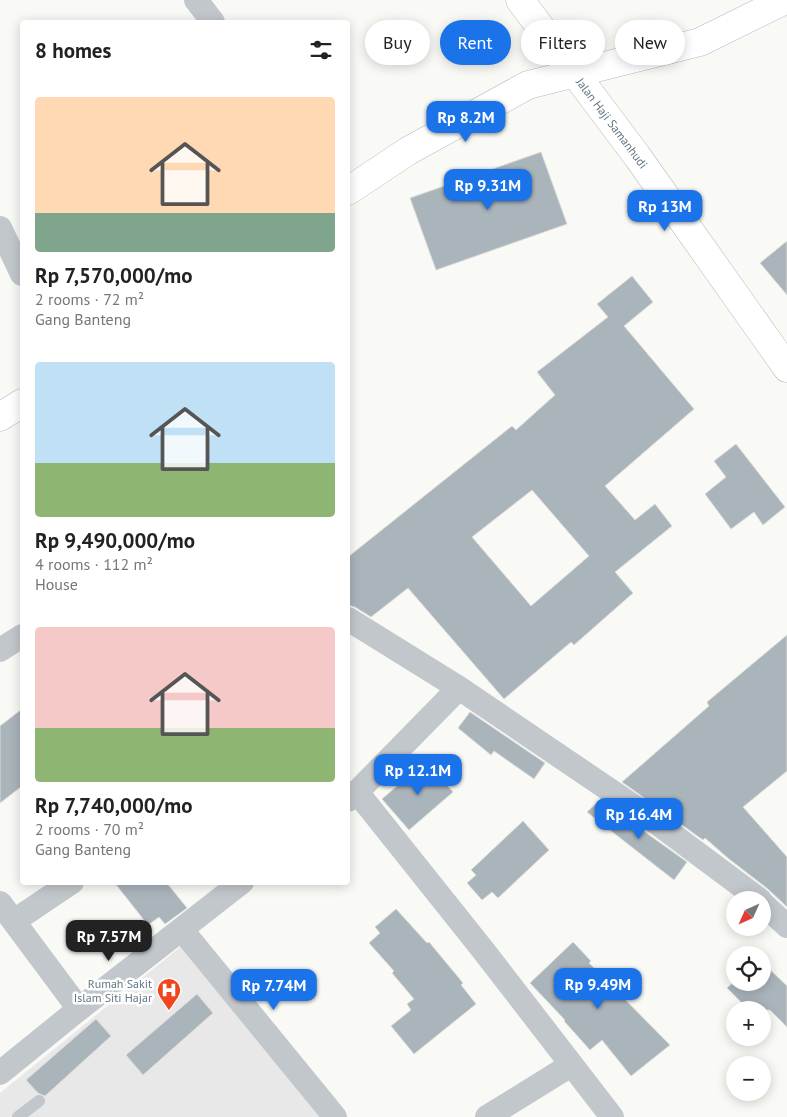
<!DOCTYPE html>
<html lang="en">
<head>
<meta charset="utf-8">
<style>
  :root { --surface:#fff; --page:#f2f2f2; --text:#222; --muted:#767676; --accent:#1a73e8 }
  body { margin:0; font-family:"PT Sans",sans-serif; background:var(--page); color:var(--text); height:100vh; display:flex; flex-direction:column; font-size:19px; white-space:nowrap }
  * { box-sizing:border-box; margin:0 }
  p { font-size:16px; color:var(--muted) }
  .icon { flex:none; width:28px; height:28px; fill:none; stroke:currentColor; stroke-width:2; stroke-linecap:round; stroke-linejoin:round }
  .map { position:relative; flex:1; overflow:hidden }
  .side { position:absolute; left:20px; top:20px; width:330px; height:865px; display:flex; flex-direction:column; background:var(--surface); border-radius:5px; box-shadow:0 2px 12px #0003 }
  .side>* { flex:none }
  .top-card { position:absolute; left:365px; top:20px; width:346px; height:45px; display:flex; gap:10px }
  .needle { width:32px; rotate:225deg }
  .tools { position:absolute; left:726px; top:891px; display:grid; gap:10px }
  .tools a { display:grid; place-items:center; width:45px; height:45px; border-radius:50%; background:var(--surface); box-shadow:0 2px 12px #0003; font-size:25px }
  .price { position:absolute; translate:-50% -42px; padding:0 11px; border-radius:10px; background:var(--accent); color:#fff; font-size:16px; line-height:32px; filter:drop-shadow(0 1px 2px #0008) }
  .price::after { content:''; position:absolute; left:50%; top:30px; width:15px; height:11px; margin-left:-8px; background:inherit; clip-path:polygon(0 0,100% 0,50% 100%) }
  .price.current { background:#222; color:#fff }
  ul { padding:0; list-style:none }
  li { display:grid; align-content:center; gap:10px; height:265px; padding:0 15px }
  li span { display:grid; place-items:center; height:155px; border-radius:5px; color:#555 }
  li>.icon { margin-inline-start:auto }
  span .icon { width:90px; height:90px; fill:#fffc; stroke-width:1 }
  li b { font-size:21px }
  h2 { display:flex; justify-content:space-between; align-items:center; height:60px; padding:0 15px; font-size:21px }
  .chip { padding:0 18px; border-radius:22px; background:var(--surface); box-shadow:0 2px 12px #0003; font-size:18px; line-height:45px }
  .chip.current { background:var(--accent); color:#fff }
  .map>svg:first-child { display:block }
  .built { fill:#e7e8e7 }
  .building { fill:#aab4bb; stroke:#dbdbd8; fill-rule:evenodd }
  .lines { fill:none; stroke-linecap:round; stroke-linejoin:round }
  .secondary-casing { stroke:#b4bbc0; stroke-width:29 }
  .lane { stroke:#c2c7cb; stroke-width:12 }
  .street { stroke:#c2c7cb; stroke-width:24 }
  .secondary { stroke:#fff; stroke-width:28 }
  .labels { text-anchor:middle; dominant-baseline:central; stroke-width:5; stroke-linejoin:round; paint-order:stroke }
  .street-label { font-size:12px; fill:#617684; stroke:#fff }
  .poi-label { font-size:12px; fill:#617684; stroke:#fff; text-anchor:end }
</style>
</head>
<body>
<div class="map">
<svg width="787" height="1117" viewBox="0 0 787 1117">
  <rect width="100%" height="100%" fill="#f9f9f6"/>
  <polygon class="built" points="184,944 321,1117 0,1117 0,1093"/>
  <g class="building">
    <polygon points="541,152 567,224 436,270 410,198"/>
    <polygon points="787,241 787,295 760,263"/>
    <path d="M632,276L653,302L624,326L694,409L605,486L635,520L655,504L672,526L615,572L633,593L574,645L571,642L504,699L408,588L371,617L355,607L348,605V557L512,426L516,430L555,395L537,372L608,317L597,304ZM532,490L589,556L531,606L472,537Z"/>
    <polygon points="736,444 785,507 763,525 754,512 731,529 705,494 726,477 714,461"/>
    <polygon points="787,635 787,771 743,807 787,857 787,907 768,889 729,859 705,838 703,840 622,782 709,706 707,702"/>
    <polygon points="22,709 22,786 0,803 0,726"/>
    <polygon points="470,712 545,763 534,779 494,751 491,755 458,728"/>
    <polygon points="426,761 453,792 409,830 382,799"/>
    <polygon points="600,800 687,862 674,880 587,812"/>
    <polygon points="523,821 549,850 498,898 492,892 482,900 467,883 476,875 471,870"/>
    <polygon points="114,882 166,882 187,908 165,924 159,917 148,925"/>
    <polygon points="396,909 427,943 429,942 463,983 461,985 476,1004 414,1054 391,1026 411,1010 407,1004 414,999 392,973 394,971 369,943 380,933 375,927"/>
    <polygon points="573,942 591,961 589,963 670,1045 631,1076 602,1040 590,1050 564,1021 565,1020 530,983"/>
    <polygon points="762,962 787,986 787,1027 770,1010 749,1010 727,988 735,981 735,982 762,982"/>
    <polygon points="197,994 213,1013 143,1075 126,1055"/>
    <polygon points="96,1019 111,1036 45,1096 38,1093 26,1080"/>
  </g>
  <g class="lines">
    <g class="secondary-casing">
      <g id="secondary">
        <polyline points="520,0 637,156 787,368"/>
        <polyline points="348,191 408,151 528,85 700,42 785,0"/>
        <polyline points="0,417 22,403"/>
      </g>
    </g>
    <polyline class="lane" points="18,1117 39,1101"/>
    <g class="street">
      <polyline points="196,0 213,22"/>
      <polyline points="0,228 22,274"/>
      <polyline points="348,619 459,688 642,812 760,900"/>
      <polyline points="0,650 22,636"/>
      <polyline points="357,792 483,950 612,1117"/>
      <polyline points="348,800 357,792 459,688"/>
      <polyline points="0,903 79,1009"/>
      <polyline points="762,903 787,926"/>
      <polyline points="14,921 72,882"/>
      <polyline points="182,930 335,1117"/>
      <polyline points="0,1073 79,1009 242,882"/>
      <polyline points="487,1117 571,1065"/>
    </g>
    <use href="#secondary" class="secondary"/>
  </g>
  <defs>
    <g id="hospital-pin" transform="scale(1.25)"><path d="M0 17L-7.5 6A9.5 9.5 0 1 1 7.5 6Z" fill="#f1451e" stroke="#fff"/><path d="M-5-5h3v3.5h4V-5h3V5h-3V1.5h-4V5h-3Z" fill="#fff"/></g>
  </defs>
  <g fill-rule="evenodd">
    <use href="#hospital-pin" x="169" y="990"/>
  </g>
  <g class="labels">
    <g class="street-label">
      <text transform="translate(612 123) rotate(53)">Jalan Haji Samanhudi</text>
    </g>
    <g class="poi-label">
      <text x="152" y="983">Rumah Sakit<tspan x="152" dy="14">Islam Siti Hajar</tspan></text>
    </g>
  </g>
</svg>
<div class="tools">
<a><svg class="needle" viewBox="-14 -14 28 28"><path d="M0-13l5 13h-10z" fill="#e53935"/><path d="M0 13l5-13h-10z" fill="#767676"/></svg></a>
<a><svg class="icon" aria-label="locate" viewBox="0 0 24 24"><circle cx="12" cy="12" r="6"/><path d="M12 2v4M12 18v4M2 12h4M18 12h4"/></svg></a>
<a>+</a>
<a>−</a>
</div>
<b class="price" style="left:466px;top:143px">Rp 8.2M</b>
<b class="price" style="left:488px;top:211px">Rp 9.31M</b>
<b class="price" style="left:665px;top:232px">Rp 13M</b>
<b class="price" style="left:418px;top:796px">Rp 12.1M</b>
<b class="price" style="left:639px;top:840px">Rp 16.4M</b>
<b class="price current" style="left:109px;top:962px">Rp 7.57M</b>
<b class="price" style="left:598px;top:1010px">Rp 9.49M</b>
<b class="price" style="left:274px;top:1011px">Rp 7.74M</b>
<div class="top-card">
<a class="chip">Buy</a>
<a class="chip current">Rent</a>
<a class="chip">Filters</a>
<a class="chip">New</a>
</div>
<section class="side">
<h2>8 homes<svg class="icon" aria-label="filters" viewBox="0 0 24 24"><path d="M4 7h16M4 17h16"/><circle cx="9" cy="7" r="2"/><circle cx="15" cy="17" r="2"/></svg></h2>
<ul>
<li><span style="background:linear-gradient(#ffd9b3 75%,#7fa58c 0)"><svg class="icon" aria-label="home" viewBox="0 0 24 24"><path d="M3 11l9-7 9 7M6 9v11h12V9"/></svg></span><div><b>Rp 7,570,000/mo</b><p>2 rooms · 72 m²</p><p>Gang Banteng</p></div></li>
<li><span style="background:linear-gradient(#bfe0f5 65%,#8fb573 0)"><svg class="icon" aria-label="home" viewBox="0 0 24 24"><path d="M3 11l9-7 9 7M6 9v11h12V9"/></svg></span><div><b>Rp 9,490,000/mo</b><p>4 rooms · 112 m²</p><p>House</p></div></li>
<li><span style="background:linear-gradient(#f6c9c9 65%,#8fb573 0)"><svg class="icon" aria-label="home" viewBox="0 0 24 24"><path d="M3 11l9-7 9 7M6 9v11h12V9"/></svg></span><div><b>Rp 7,740,000/mo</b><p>2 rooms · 70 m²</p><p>Gang Banteng</p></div></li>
</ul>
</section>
</div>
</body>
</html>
